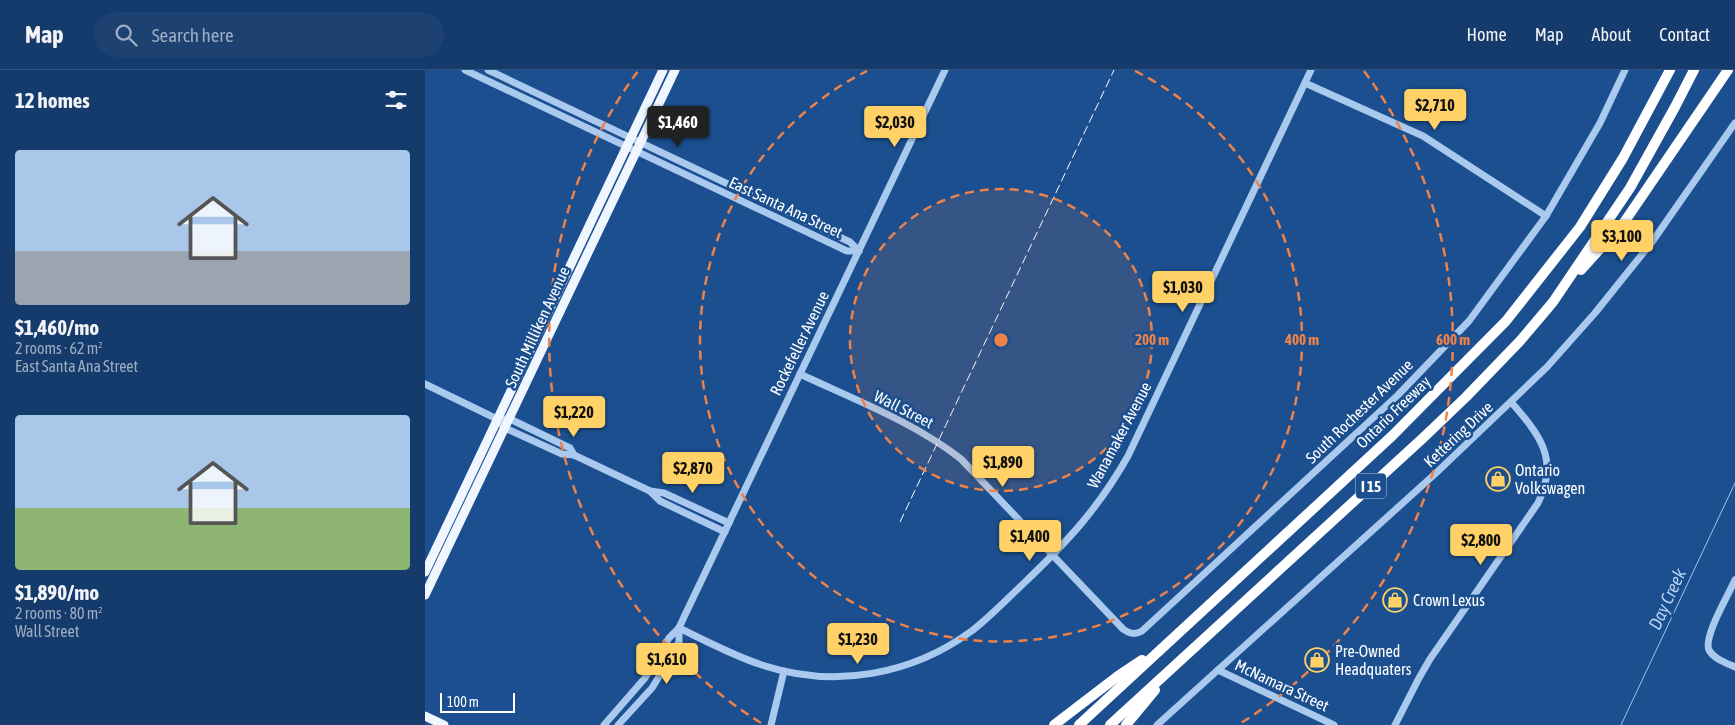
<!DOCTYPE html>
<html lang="en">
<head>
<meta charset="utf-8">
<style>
  :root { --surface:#143b6b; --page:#1d4271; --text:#f1f3f6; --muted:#9dadc1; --line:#33557e; --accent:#ffd166 }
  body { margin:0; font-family:"Asap Condensed",sans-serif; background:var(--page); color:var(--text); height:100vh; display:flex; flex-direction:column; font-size:19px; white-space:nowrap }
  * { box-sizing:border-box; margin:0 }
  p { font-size:16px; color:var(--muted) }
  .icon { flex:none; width:28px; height:28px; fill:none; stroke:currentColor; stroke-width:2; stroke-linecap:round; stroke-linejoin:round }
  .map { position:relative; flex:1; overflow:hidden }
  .sheet { display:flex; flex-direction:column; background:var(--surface); width:425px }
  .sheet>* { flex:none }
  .scale { position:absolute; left:15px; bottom:12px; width:75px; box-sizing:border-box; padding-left:5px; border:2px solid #fff; border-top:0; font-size:14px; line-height:18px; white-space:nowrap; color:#fff; -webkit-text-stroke:4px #1b4f8f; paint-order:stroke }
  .price { position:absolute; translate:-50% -42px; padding:0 11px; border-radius:5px; background:var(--accent); color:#111; font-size:16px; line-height:32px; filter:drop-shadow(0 1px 2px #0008) }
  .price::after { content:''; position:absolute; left:50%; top:30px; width:15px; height:11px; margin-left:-8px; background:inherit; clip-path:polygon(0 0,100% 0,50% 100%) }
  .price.selected { background:#222; color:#fff }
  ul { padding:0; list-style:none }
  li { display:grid; align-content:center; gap:10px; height:265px; padding:0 15px }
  li span { display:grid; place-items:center; height:155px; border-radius:5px; color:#555 }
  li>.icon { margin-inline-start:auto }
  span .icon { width:90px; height:90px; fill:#fffc; stroke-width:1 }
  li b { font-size:21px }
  h2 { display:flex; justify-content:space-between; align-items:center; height:60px; padding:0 15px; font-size:21px }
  header { display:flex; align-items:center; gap:30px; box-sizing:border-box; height:70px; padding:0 25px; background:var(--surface); border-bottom:1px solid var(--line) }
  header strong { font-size:24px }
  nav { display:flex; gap:28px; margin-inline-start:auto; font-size:18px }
  .search { width:350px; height:45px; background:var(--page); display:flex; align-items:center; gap:12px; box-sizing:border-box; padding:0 18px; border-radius:28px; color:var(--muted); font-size:19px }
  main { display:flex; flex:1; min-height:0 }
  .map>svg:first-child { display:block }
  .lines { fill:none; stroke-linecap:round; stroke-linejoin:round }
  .stream { stroke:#9cc4f0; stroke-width:1 }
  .minor { stroke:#a9c9ee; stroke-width:7 }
  .major { stroke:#f0f6ff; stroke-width:9 }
  .highway { stroke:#fff; stroke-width:10 }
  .rail { stroke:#fff; stroke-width:1; stroke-dasharray:9 4; stroke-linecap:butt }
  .ring { fill:none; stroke:#ee8249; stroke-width:2.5; stroke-dasharray:9 6 }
  .labels { text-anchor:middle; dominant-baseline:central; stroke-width:5; stroke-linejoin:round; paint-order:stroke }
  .shield { fill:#1b4f8f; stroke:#bbcadd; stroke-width:1 }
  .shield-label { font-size:15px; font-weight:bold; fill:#fff }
  .street-label { font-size:16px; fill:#fff; stroke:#1b4f8f }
  .poi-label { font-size:16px; fill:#fff; stroke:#1b4f8f; text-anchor:start }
  .water-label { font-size:18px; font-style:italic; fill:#b5d3f5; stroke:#1b4f8f }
  .centre { fill:#ee8249; stroke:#1b4f8f; stroke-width:2.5 }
  .ring-label { font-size:15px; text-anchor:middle; font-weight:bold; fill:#ee8249; stroke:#1b4f8f; stroke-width:5; stroke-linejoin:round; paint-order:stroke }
</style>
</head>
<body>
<header>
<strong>Map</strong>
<div class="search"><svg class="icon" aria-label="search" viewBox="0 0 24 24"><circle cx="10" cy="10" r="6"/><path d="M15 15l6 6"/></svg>Search here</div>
<nav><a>Home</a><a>Map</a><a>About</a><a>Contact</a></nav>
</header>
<main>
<section class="sheet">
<h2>12 homes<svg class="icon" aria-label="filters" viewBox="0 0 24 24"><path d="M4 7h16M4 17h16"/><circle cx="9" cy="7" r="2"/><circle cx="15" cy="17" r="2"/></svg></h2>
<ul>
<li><span style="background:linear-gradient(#a9c7e8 65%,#9aa5b1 0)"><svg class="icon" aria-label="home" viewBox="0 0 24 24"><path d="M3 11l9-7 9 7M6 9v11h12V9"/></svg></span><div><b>$1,460/mo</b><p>2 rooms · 62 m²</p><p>East Santa Ana Street</p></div></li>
<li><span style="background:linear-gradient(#a9c7e8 60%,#8fb573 0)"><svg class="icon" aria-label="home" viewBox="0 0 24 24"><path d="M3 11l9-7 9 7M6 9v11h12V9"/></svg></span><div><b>$1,890/mo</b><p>2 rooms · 80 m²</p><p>Wall Street</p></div></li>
</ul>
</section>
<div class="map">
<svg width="1310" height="655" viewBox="0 0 1310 655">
  <rect width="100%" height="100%" fill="#1b4f8f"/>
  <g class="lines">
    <polyline class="stream" points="1196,655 1310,413"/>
    <g class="minor">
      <polyline points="40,0 422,181 434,181"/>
      <polyline points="63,0 425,172 434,181"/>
      <polyline points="880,13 998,66 1121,146"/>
      <path d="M375,304C428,329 489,352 536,389L698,559C705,564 710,565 717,561L973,325L1044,251L1121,146L1175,53L1200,0"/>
      <polyline points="0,314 72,349 80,358 137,384 149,385 225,421 235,431 300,462"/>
      <polyline points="80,349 85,349 145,378 149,385"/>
      <polyline points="225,421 239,423 304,453"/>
      <path d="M1310,510C1304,524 1278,567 1284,580C1289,589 1301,593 1310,597"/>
      <path d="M254,558C281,571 309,586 337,595C410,619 487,605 548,560C566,546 582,529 598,514C642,472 673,439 703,386L886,0"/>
      <polyline points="793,600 909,655"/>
      <polyline points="179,655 220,608 244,568 254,558"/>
      <polyline points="193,655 227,618 235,605 254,572 254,558 259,547 520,0"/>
      <polyline points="346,655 359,601"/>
      <polyline points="732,655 1011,403 1122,297 1170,243 1227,172 1310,53"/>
      <path d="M970,655L994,608L1005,589L1113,433C1135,389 1114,364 1086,332"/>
    </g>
    <g class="major">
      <polyline points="0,502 238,0"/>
      <polyline points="0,525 250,0"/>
      <polyline points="0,646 19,655"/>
    </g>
    <g class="highway">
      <polyline points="1156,200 1200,151 1303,0"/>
      <polyline points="629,655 693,606 717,590"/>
      <polyline points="654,655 967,366 1081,251 1155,157 1198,88 1245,0"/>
      <polyline points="685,655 998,368 1041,327 1095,271 1128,232 1205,118 1250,37 1269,0"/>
      <polyline points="701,655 730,620"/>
    </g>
    <polyline class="rail" points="475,452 689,0"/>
  </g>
  <circle cx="576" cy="270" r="151" fill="#ee8249" fill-opacity=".12"/>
  <g class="ring">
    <circle cx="576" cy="270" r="151"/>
    <path d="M710 1A301 301 0 1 1 442 1"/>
    <path d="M336 653A452 452 0 0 1 213 1M939 1A452 452 0 0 1 816 653"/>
  </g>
  <defs>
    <g id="shop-ring" transform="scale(1.25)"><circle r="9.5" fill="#1b4f8f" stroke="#ffd166" stroke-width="1.5"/><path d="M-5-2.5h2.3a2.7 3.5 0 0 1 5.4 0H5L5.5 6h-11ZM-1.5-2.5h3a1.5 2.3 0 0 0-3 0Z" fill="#ffd166"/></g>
  </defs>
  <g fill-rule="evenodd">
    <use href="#shop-ring" x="1073" y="409"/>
    <use href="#shop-ring" x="970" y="530"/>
    <use href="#shop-ring" x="892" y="590"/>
  </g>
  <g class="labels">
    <rect class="shield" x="931" y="403.5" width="30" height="25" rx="4"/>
    <g class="shield-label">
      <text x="946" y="416">I 15</text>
    </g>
    <g class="street-label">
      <text transform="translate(361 137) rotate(25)">East Santa Ana Street</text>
      <text transform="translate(112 257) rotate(-65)">South Milliken Avenue</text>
      <text transform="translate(374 273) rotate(-64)">Rockefeller Avenue</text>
      <text transform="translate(479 339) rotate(27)">Wall Street</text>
      <text transform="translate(934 341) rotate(-44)">South Rochester Avenue</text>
      <text transform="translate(968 342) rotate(-44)">Ontario Freeway</text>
      <text transform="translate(1033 364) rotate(-43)">Kettering Drive</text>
      <text transform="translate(694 365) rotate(-62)">Wanamaker Avenue</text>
      <text transform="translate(857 615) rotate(25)">McNamara Street</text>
    </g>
    <g class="poi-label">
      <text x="1090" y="400">Ontario<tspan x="1090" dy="18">Volkswagen</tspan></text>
      <text x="988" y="530">Crown Lexus</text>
      <text x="910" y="581">Pre-Owned<tspan x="910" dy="18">Headquaters</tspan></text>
    </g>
    <g class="water-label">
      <text transform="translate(1242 529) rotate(-65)">Day Creek</text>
    </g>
  </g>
  <circle cx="576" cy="270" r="8" class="centre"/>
  <g class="ring-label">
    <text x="727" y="275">200 m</text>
    <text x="877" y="275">400 m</text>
    <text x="1028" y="275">600 m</text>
  </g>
</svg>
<div class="scale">100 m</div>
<b class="price" style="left:1010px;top:61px">$2,710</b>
<b class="price selected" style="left:253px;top:78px">$1,460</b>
<b class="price" style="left:470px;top:78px">$2,030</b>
<b class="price" style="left:1197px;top:192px">$3,100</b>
<b class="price" style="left:758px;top:243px">$1,030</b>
<b class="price" style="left:149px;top:368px">$1,220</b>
<b class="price" style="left:578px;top:418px">$1,890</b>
<b class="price" style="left:268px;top:424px">$2,870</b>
<b class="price" style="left:605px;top:492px">$1,400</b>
<b class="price" style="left:1056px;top:496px">$2,800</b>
<b class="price" style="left:433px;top:595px">$1,230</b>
<b class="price" style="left:242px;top:615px">$1,610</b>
</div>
</main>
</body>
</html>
